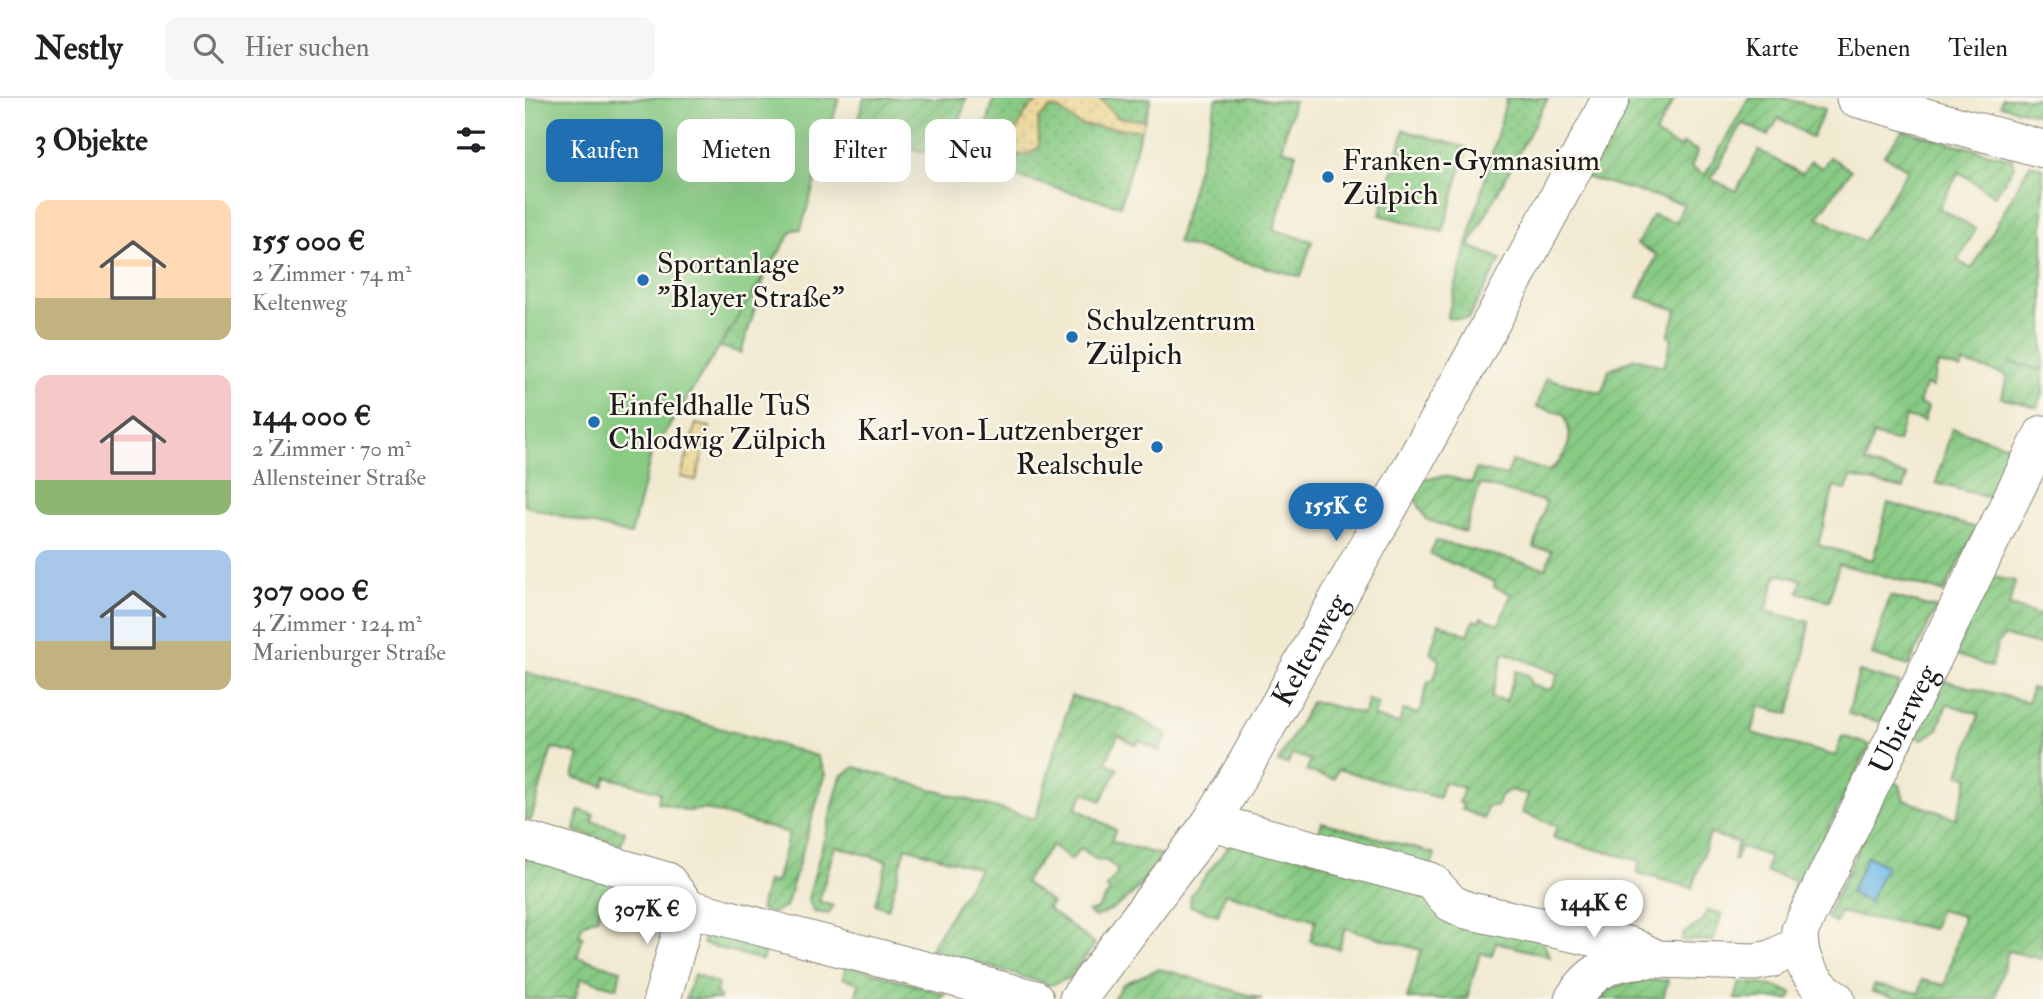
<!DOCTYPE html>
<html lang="de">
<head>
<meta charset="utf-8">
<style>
  :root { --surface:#fff; --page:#f6f6f6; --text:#202124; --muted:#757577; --line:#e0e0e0; --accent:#1f6fb2 }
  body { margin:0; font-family:"IM FELL Double Pica",serif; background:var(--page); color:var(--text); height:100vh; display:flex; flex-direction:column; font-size:26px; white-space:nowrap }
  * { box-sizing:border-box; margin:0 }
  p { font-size:23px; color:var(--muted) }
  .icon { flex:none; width:38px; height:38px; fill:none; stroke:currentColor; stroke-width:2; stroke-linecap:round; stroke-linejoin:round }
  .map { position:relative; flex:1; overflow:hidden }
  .panel { display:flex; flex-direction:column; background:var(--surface); width:525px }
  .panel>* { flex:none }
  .top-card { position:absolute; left:21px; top:21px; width:665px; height:63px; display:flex; gap:14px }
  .price { position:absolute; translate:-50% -60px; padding:0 16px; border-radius:24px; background:#fff; color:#222; font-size:23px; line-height:46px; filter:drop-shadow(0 2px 4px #0008) }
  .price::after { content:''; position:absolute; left:50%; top:42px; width:21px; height:16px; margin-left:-10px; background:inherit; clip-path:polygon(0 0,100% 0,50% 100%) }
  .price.active { background:var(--accent); color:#fff }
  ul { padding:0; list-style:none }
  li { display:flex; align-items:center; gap:21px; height:175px; padding:0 35px }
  li span { display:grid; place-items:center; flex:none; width:196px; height:140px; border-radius:14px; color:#555 }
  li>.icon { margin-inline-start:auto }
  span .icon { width:84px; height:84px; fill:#fffc; stroke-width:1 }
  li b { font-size:30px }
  h2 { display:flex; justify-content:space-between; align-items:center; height:84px; padding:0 35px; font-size:30px }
  .chip { padding:0 24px; border-radius:14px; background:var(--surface); box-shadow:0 7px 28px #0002; font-size:24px; line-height:63px }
  .chip.active { background:var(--accent); color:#fff }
  header { display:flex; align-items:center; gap:42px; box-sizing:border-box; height:98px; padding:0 35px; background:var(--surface); border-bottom:2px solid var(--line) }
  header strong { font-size:33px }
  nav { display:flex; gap:38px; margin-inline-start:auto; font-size:24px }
  .search { width:490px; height:63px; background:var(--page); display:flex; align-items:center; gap:18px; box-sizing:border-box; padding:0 24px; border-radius:14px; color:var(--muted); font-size:26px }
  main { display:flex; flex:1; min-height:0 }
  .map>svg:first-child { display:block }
  .grass { fill:url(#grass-dots); stroke:#527450; stroke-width:2 }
  .sand { fill:url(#sand-dots); stroke:#857b5d; stroke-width:2 }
  .garden { fill:url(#garden-furrows); stroke:#527450; stroke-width:2; fill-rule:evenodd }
  .pitch { fill:#88cb84; stroke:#527450; stroke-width:2 }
  .water { fill:url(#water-ripples); stroke:#456b82; stroke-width:2 }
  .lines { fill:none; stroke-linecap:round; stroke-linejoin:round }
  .street-casing { stroke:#868376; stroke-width:39 }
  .street { stroke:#fff; stroke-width:37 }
  .poi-dot { fill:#1f6fb2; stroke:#fbf7ec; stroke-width:2.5 }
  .labels { text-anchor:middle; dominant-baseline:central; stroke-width:5; stroke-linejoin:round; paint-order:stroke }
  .poi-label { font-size:30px; fill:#1c1c1c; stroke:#fbf7ec; text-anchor:start }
  .street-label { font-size:30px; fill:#1c1c1c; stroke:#fbf7ec }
</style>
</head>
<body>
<header>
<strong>Nestly</strong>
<div class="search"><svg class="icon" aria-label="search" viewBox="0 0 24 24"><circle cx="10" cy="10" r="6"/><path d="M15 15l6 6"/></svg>Hier suchen</div>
<nav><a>Karte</a><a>Ebenen</a><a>Teilen</a></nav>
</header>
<main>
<section class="panel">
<h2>3 Objekte<svg class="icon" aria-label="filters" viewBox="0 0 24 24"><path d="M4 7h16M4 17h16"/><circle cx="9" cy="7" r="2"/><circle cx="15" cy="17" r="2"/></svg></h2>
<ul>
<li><span style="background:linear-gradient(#ffd9b3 70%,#c2b280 0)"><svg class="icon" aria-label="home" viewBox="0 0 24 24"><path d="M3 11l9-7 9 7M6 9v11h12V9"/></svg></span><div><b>155 000 €</b><p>2 Zimmer · 74 m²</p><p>Keltenweg</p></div></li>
<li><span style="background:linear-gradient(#f6c9c9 75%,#8fb573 0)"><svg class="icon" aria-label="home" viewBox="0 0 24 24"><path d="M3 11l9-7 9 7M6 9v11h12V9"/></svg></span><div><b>144 000 €</b><p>2 Zimmer · 70 m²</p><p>Allensteiner Straße</p></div></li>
<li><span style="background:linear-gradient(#a9c7e8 65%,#c2b280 0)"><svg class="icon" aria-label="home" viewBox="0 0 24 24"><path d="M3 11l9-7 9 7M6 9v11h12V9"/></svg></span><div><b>307 000 €</b><p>4 Zimmer · 124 m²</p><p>Marienburger Straße</p></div></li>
</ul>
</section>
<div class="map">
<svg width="1518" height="901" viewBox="0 0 1518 901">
  <defs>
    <pattern id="grass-dots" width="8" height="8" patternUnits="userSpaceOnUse" patternTransform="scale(1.75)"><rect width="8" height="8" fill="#88cb84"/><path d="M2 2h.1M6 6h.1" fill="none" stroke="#75ae71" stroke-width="1.8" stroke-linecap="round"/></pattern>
    <pattern id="sand-dots" width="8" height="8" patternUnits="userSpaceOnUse" patternTransform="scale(1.75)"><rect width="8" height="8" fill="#eeda9e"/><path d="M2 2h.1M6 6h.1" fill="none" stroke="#ccba88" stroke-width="1.8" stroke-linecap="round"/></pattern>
    <pattern id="garden-furrows" width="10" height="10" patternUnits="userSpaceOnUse" patternTransform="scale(1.75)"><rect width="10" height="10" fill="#88cb84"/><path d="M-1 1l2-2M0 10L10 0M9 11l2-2" fill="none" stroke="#75ae71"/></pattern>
    <pattern id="water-ripples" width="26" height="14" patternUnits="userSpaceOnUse" patternTransform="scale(1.75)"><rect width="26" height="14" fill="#6ebae7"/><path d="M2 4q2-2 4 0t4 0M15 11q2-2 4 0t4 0" fill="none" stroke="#5f9fc6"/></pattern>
  </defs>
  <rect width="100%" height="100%" fill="#fbf7ec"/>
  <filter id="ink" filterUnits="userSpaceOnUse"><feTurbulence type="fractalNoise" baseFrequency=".0143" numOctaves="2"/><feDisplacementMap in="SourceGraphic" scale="14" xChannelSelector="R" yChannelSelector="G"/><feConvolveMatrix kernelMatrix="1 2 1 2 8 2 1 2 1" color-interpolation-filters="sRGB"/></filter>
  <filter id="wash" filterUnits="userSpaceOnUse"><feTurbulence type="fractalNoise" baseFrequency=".00686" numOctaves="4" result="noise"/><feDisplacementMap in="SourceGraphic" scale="28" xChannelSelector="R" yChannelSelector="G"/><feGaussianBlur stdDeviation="1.57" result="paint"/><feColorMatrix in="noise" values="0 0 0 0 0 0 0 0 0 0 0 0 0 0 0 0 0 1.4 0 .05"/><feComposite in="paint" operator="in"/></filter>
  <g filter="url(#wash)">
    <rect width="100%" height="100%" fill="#f1ead1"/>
    <g class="grass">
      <polygon points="469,0 519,0 502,12 494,32 480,37 462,27"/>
      <polygon points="574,0 626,0 620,22 593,20"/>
      <polygon points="692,0 769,3 756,51 771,55 749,132 787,143 776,179 652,145"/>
      <polygon points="982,0 1023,0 944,148 976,161 943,221 922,220"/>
      <polygon points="525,10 533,11 555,27 616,32 595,108 450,67 458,35 489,58 513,30 513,21"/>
      <polygon points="879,32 942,50 918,134 855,117"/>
      <polygon points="244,165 216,255 180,244"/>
    </g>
    <g class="sand">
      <path d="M519,0H574L593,20L620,22L616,32L555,27L533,11L525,10L513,22L514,48C495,69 476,48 458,35L462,27C494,52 490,26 504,11C508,7 514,3 519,0Z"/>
      <polygon points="171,326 185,329 171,382 156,379"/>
    </g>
    <g class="garden">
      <polygon points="339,0 441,0 425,60 329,37"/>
      <path d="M1103,0H1150L1130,36L1155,50L1158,45L1173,53L1166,69L1180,77L1224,0H1258L1300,11L1287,40L1254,20L1243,38L1218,25L1186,81L1211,93L1234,52L1277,76L1286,63L1297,70L1305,59L1326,72L1293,119L1338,144L1383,72L1359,57L1378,32L1487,61L1489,69L1470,98L1434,74L1414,110L1451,131L1433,163L1447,171L1505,66L1518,70V272L1484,264L1518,273V296L1512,309L1477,300L1482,277L1438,265L1436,271L1413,266L1407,289L1400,287L1394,306L1403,309L1399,323L1380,319L1373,344L1348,337L1340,365L1382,378L1379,391L1326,379L1321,392L1309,389L1293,447L1348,462L1363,405L1452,430L1419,494L1314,466L1304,503L1273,494L1277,482L1252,476L1241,513L1284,524L1279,559L1264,616L1234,608L1227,635L1311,658L1317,638L1345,647L1262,813L1270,783L1241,774L1244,758L1215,749L1211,762H1208L1213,744L1185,736L1167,790L1112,775L1115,763L1028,740L1032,728L997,715L1003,697L985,692L975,698L972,708H962L959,721L937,711L938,707L934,705L939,690L918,684L914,700L813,671L809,681L781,673L786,662L767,656L763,666L753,664L787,603L838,616L842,602L853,605L849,619L874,626L878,612L894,616L903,584L909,582L914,562L905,555L914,525L943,537L949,522L954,524L956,519L974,526L986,496L969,489L970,484L905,456L911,443L1021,470L1027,452L1009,450L1021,404L955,386L940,434L902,422L887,396L894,381L920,378L947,385L951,371L982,378L987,363L1024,373C1045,355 1049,341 1039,316L1012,309L1021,280L1077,295L1084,272L1110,260L1139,268L1147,240L1143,238L1152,212L1113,199L1132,157L1112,146L1128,117L1151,124L1159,106L1060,79ZM979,554L1033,576L1028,590L1020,592L1006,586L1003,577L991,573L981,603L966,600Z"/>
      <polygon points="1477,0 1518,0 1518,15 1514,17 1475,7"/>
      <polygon points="1427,330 1490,350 1465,400 1411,385"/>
      <polygon points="1466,479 1490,483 1484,508 1518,518 1518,548 1479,538 1473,545 1466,569 1429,556"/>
      <polygon points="1365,498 1411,510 1384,568 1347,557"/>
      <polygon points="0,574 292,658 300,676 261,809 247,815 235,812 242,783 251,785 264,735 180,711 163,713 133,704 135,694 82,679 78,688 48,679 54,657 27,650 6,722 0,722"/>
      <polygon points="1334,574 1375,585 1356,624 1323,616"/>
      <path d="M1417,582L1503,604L1506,590L1518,593V858L1517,861L1483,853L1470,901H1375L1347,894L1348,887L1394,895L1397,882L1420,887L1438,818L1414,812L1408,831C1376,823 1346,822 1314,814L1311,825L1301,819L1365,683L1375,687L1379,702L1431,720L1444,680L1434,676L1454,616L1422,606L1413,631L1398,641L1388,638Z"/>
      <path d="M546,598L599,612L643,637L634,653L614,642L612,647L593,637L581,664L593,671L576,703L560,694L551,710L591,732L586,743L639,758C618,784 603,808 570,819L563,814L572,811L585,793L581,790L592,776L591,770L580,762L573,763L556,750L546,762L527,747L499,784L527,805L522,810L570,846L545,880L525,887L405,851L454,771L381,749L363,811L350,806L362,763L310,748L294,803L308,808L304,816L289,814L283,801L316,678L330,669L510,721Z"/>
      <polygon points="54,712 69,717 68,724 100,733 96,747 50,733"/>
      <polygon points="797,724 910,756 904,775 793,737"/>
      <polygon points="710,740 884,789 1017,842 1025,859 971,844 967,858 955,855 942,901 882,901 896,852 820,830 814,851 785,843 791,822 700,795 693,817 665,808 666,797"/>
      <polygon points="0,759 92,785 86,814 75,811 73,819 58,826 54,838 58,839 52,859 96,872 92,890 56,880 50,901 0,901"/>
      <polygon points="1182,812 1197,816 1188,843 1157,842 1158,836 1178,823"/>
      <polygon points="180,833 243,844 237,862 178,846"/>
      <polygon points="321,866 420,896 416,901 330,901 334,885 318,880"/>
      <polygon points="633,871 647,874 737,901 588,901 598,886"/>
      <polygon points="169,876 193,886 191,894 195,901 161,901"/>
      <path d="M1143,882L1138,901H1075C1090,881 1120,883 1143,882Z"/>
      <polygon points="1215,884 1249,888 1267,895 1265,901 1210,901"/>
    </g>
    <polygon class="pitch" points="0,0 314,0 276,131 268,132 126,357 106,437 0,408"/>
    <polygon class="water" points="1342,758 1361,768 1344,804 1325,795"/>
  </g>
  <g filter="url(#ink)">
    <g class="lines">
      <g class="street-casing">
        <g id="street">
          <polyline points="1330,0 1518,51"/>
          <polyline points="686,724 906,783 926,805 941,812 1106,848 1132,861 1229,864 1246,861 1273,847"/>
          <polyline points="0,742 142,783 163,810 510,901"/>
          <polyline points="137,901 163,810"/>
          <path id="s1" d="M553,901L686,724L722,664L950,255L1086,0"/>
          <path d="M1048,901C1068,870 1091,861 1128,861"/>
          <path id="s2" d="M1311,901C1287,886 1271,860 1275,832L1518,336"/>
        </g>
      </g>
      <use href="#street" class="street"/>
    </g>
  </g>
  <g class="poi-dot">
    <circle cx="803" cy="79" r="7"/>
    <circle cx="118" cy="182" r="7"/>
    <circle cx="547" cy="239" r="7"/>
    <circle cx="69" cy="324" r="7"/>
    <circle cx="632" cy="349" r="7"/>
  </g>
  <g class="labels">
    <g class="poi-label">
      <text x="817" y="62">Franken-Gymnasium<tspan x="817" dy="34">Zülpich</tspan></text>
      <text x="132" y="165">Sportanlage<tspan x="132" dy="34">"Blayer Straße"</tspan></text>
      <text x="561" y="222">Schulzentrum<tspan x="561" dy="34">Zülpich</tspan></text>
      <text x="83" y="307">Einfeldhalle TuS<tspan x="83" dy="34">Chlodwig Zülpich</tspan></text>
      <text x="618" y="332" text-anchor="end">Karl-von-Lutzenberger<tspan x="618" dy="34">Realschule</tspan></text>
    </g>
    <g class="street-label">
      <text stroke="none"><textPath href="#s1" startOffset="420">Keltenweg</textPath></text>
      <text stroke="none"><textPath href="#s2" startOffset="317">Ubierweg</textPath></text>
    </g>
  </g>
</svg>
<b class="price active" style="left:811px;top:445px">155K €</b>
<b class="price" style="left:1069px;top:842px">144K €</b>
<b class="price" style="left:122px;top:848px">307K €</b>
<div class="top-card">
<a class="chip active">Kaufen</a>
<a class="chip">Mieten</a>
<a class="chip">Filter</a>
<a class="chip">Neu</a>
</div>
</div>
</main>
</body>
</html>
